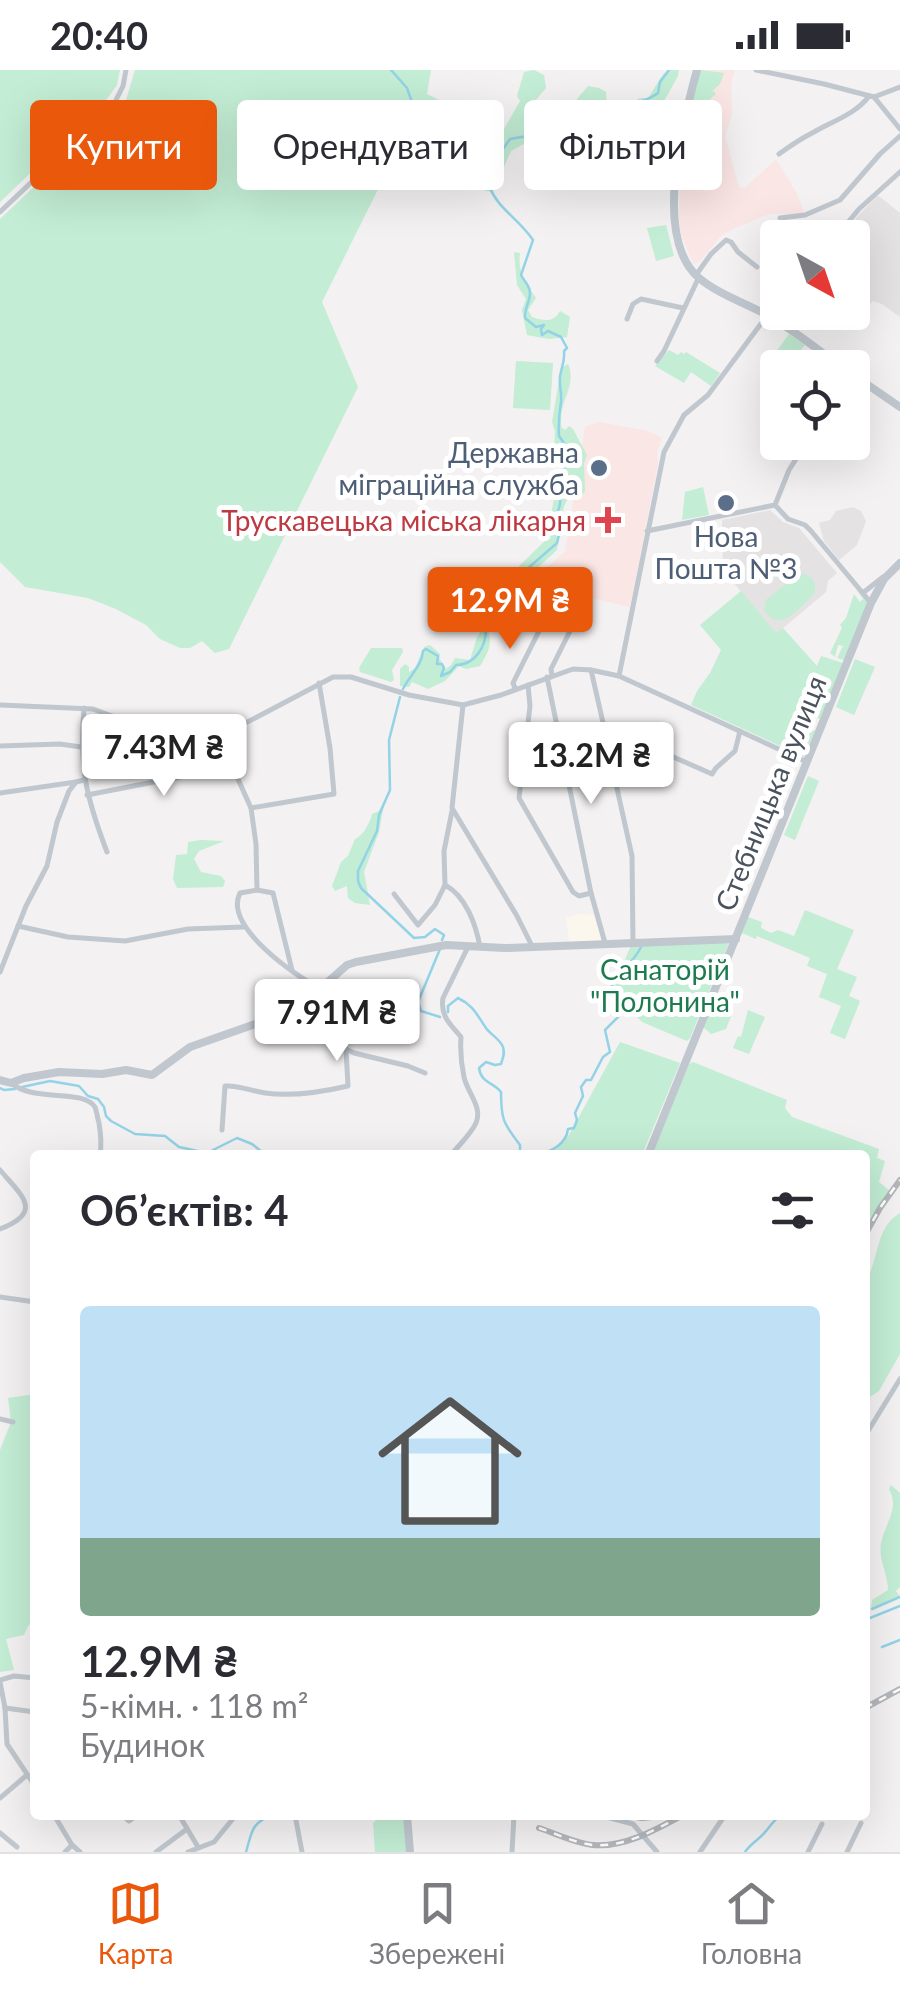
<!DOCTYPE html>
<html lang="uk">
<head>
<meta charset="utf-8">
<style>
  :root { --surface:#fff; --page:#f7f7f7; --text:#2b2b33; --muted:#7c7c81; --line:#e1e1e2; --accent:#ea580c }
  body { margin:0; font-family:Lato,sans-serif; background:var(--page); color:var(--text); height:100vh; display:flex; flex-direction:column; font-size:38px; white-space:nowrap }
  * { box-sizing:border-box; margin:0 }
  p { font-size:32px; color:var(--muted) }
  .icon { flex:none; width:55px; height:55px; fill:none; stroke:currentColor; stroke-width:2; stroke-linecap:round; stroke-linejoin:round }
  .map { position:relative; flex:1; overflow:hidden }
  .panel { position:absolute; left:30px; top:1080px; width:840px; height:670px; display:flex; flex-direction:column; background:var(--surface); border-radius:10px; box-shadow:0 10px 40px #0002 }
  .panel>* { flex:none }
  .guide { position:absolute; left:30px; top:30px; width:840px; height:90px; display:flex; gap:20px }
  .needle { width:65px; rotate:140deg }
  .fabs { position:absolute; left:760px; top:150px; display:grid; gap:20px }
  .fabs a { display:grid; place-items:center; width:110px; height:110px; border-radius:10px; background:var(--surface); box-shadow:0 10px 40px #0002; font-size:50px }
  .price { position:absolute; translate:-50% -85px; padding:0 22px; border-radius:10px; background:#fff; color:#222; font-size:32px; line-height:65px; filter:drop-shadow(0 2px 5px #0008) }
  .price::after { content:''; position:absolute; left:50%; top:60px; width:30px; height:22px; margin-left:-15px; background:inherit; clip-path:polygon(0 0,100% 0,50% 100%) }
  .price.current { background:var(--accent); color:#fff }
  ul { padding:0; list-style:none }
  li { display:grid; align-content:center; gap:20px; height:530px; padding:0 50px }
  li span { display:grid; place-items:center; height:310px; border-radius:10px; color:#555 }
  li>.icon { margin-inline-start:auto }
  span .icon { width:180px; height:180px; fill:#fffc; stroke-width:1 }
  li b { font-size:42px }
  h2 { display:flex; justify-content:space-between; align-items:center; height:120px; padding:0 50px; font-size:42px }
  .chip { padding:0 35px; border-radius:10px; background:var(--surface); box-shadow:0 10px 40px #0002; font-size:35px; line-height:90px }
  .chip.current { background:var(--accent); color:#fff }
  .status { display:flex; justify-content:space-between; align-items:center; height:70px; padding:0 50px; background:var(--surface); direction:ltr }
  .status svg { height:28px; fill:currentColor }
  .tabs { display:flex; justify-content:space-around; align-items:center; height:140px; border-top:2px solid var(--line); background:var(--surface); font-size:28px; color:var(--muted) }
  .tabs a { display:grid; justify-items:center; gap:5px }
  .tabs .current { color:var(--accent) }
  .map>svg:first-child { display:block }
  .commercial { fill:#fbf7ec }
  .education { fill:#e4e2e2 }
  .medical { fill:#fae6e4 }
  .green { fill:#c3edd4 }
  .lines { fill:none; stroke-linecap:round; stroke-linejoin:round }
  .stream { stroke:#93d3e7; stroke-width:2.5 }
  .minor { stroke:#c0c7ce; stroke-width:5 }
  .tertiary { stroke:#c0c7ce; stroke-width:8 }
  .rail-casing { stroke:#b3b6ba; stroke-width:6 }
  .rail { stroke:#fff; stroke-width:2.5; stroke-dasharray:8; stroke-linecap:butt }
  .service-dot { fill:#5c6f8a; stroke:#fff; stroke-width:4 }
  .health-dot { fill:#e0444e; stroke:#fff; stroke-width:4 }
  .labels { text-anchor:middle; dominant-baseline:central; stroke-width:10; stroke-linejoin:round; paint-order:stroke }
  .service-label { font-size:28px; fill:#4e5e75; stroke:#fff; text-anchor:end }
  .health-label { font-size:28px; fill:#be3a42; stroke:#fff; text-anchor:end }
  .street-label { font-size:28px; fill:#4a535d; stroke:#fff }
  .park-label { font-size:28px; fill:#1e7b4f; stroke:#fff }
</style>
</head>
<body>
<div class="status"><b>20:40</b><svg viewBox="0 0 49 12"><path d="M0 12V9h3v3zM5 12V6h3v6zM10 12V3h3v9zM15 12V0h3v12zM26 1h20v11H26zM47 4h2v5h-2z"/></svg></div>
<div class="map">
<svg width="900" height="1782" viewBox="0 0 900 1782">
  <rect width="100%" height="100%" fill="#f3f1f1"/>
  <polygon class="commercial" points="576,844 595,845 596,856 598,857 601,871 569,873 566,847 575,846"/>
  <g class="education">
    <polygon points="879,126 900,143 900,247 882,234 873,231 858,247 852,243 853,181 869,162 855,149 876,127"/>
    <polygon points="853,437 861,441 866,451 857,475 839,490 824,471 819,453 830,450 836,441"/>
    <polygon points="770,440 783,452 799,458 837,503 828,511 826,522 776,564 723,500 722,450"/>
  </g>
  <g class="medical">
    <polygon points="700,0 735,0 731,13 732,45 725,66 739,117 745,118 776,89 797,124 805,144 769,144 735,158 721,166 700,191 694,194 681,165 679,144 681,75"/>
    <polygon points="599,352 648,361 662,368 657,382 658,393 630,537 541,516 543,500 565,482 585,357"/>
  </g>
  <g class="green">
    <polygon points="0,0 120,0 117,15 104,33 0,132"/>
    <polygon points="135,0 431,0 427,24 480,50 495,67 500,66 520,31 517,26 524,2 534,0 544,5 546,18 536,30 524,55 542,43 560,44 560,54 511,81 493,122 485,121 486,81 434,52 412,56 405,65 322,232 358,317 229,579 215,583 202,571 190,578 180,578 160,569 146,555 116,539 88,528 25,517 0,492 0,149 76,77 99,90 93,65 126,30"/>
    <path d="M668,0H679L678,6L664,31L665,33L661,38L622,49L596,48L590,61L584,68L579,67L580,51L569,47L572,35L588,16L599,18L606,22L607,36H625L640,28H648C656,18 658,8 668,0Z"/>
    <path d="M700,0L724,3L720,14L711,22L714,21L716,24L710,29C715,40 717,45 710,57V51L705,55L699,50L695,51L704,40L703,46L706,48V32L693,50L681,99V75Z"/>
    <polygon points="666,155 674,186 656,191 647,158"/>
    <path d="M514,182L520,183C517,201 526,213 536,228L528,240L532,247C543,251 554,253 560,241L570,247L567,267L549,269L527,265L522,240L526,229L517,215Z"/>
    <polygon points="789,264 805,275 787,297 778,298 777,303 766,296"/>
    <polygon points="669,280 678,285 681,282 684,284 686,282 720,303 711,316 691,302 684,313 655,296"/>
    <polygon points="516,291 553,293 550,340 513,338"/>
    <path d="M568,294C578,316 556,335 562,358L565,360L569,356L573,359L587,385L584,393L585,422L573,429L570,425L564,436L557,480L533,502V514L537,524C531,538 529,546 515,551L513,548L503,546L488,559C492,576 489,581 480,596L466,599L459,596L445,611L428,619L412,612L409,617L400,616V599L405,594L409,597V602L415,598L424,577L430,575L440,584L439,588L446,599L451,595L455,588L470,590L477,567L485,555L502,539L516,499L548,468L552,456L550,449L558,409L565,390V381L563,379L554,383L555,361L552,352L561,298Z"/>
    <polygon points="703,417 709,445 682,450 685,422"/>
    <path d="M800,503C812,505 818,513 814,524C799,538 780,565 764,540L766,530Z"/>
    <polygon points="855,518 868,532 844,590 837,588 843,576 838,575 835,587 830,583 842,558 840,555 846,548 854,524 860,532 863,529"/>
    <polygon points="741,521 776,563 783,558 817,596 821,586 843,593 820,649 798,640 793,653 815,661 804,687 691,635 697,621 710,603 721,580 700,555"/>
    <polygon points="371,578 402,578 403,582 392,600 394,610 391,612 360,602 359,598"/>
    <polygon points="855,589 875,597 854,645 836,637"/>
    <polygon points="808,706 819,711 795,770 784,765"/>
    <path d="M385,729L379,762L364,802L370,835L355,833L348,828L347,816L335,821L332,816L341,792L348,786L355,769C363,766 370,753 372,744L379,741Z"/>
    <polygon points="201,770 224,771 199,781 194,789 201,802 221,806 225,811 223,817 177,818 173,809 176,785 187,784 188,772"/>
    <polygon points="805,840 854,860 837,899 857,907 849,926 860,931 845,969 830,963 841,936 819,927 827,904 807,896 810,888 757,866 756,869 742,863 748,847 762,852 761,858 771,863 778,860 794,866"/>
    <polygon points="726,871 728,875 690,968 687,971 642,952 612,922 631,875"/>
    <polygon points="718,929 730,934 733,941 726,959 711,964 703,957 714,930"/>
    <polygon points="748,940 765,947 749,984 733,978 738,966 741,967"/>
    <polygon points="620,972 680,993 642,1085 548,1085 569,1065"/>
    <polygon points="693,992 787,1030 785,1038 792,1047 879,1079 877,1088 885,1091 879,1112 889,1120 865,1159 865,1085 652,1085 689,994"/>
    <path d="M900,1143V1284L879,1321L865,1330V1229L867,1220L865,1213C879,1191 875,1157 900,1143Z"/>
    <polygon points="35,1324 35,1550 28,1556 24,1565 6,1569 14,1600 0,1602 0,1380 11,1352 8,1328"/>
    <path d="M891,1415L900,1423V1517L896,1521L900,1527L871,1539L872,1530L888,1520C888,1503 878,1490 881,1473C885,1454 900,1438 889,1419Z"/>
    <polygon points="381,1745 404,1745 407,1782 375,1782 373,1753"/>
  </g>
  <g class="lines">
    <g class="stream">
      <polyline points="391,0 407,18 414,38 427,34 448,47 456,65 475,79 495,89"/>
      <path d="M403,619C409,606 422,596 423,581L426,579L438,586L437,594H442L444,598L441,606L450,602L456,595C474,595 486,578 486,559L494,555L495,549C513,542 537,531 518,509L519,506L557,473L559,465L553,459L552,453C563,436 561,427 558,407C572,387 573,385 559,366C558,353 559,344 561,332C562,323 559,315 560,306C562,296 565,291 564,281L567,278L561,267L548,261L542,265L541,259L544,255L536,257L525,248C524,237 534,226 528,216C526,212 523,209 521,205L533,170C519,149 498,139 489,116L501,82L510,69C518,67 527,67 535,64C553,58 564,49 582,59L587,53L585,45C596,39 606,46 619,43C632,39 622,39 634,34C643,30 649,30 658,23L660,12L669,0"/>
      <polyline points="400,627 389,670 390,720 379,745 377,761 358,801 358,811 361,818 414,868 425,867 435,859 444,865 442,870"/>
      <path d="M448,942V936L458,928C473,935 477,945 486,958C491,965 500,969 503,977C505,984 503,987 501,994L495,995L486,992L479,998C481,1013 493,1012 501,1022C501,1049 503,1053 520,1075V1085"/>
      <polyline points="440,947 421,941 418,932 440,879"/>
      <polyline points="22,1017 50,1011 79,1016 88,1026 98,1029 104,1037 106,1046 111,1051 135,1064 165,1066 179,1077 207,1083 237,1068 252,1074 266,1085"/>
      <polyline points="0,1018 4,1020 15,1019"/>
      <path d="M538,1085C551,1081 566,1075 568,1059L574,1058L577,1050L575,1043L583,1026L581,1017L586,1010H591L603,987L610,982L605,960L619,946C592,916 629,903 641,877"/>
      <polyline points="872,1539 900,1527"/>
      <polyline points="865,1550 900,1536"/>
      <polyline points="882,1577 900,1570"/>
      <path d="M246,1782C252,1762 251,1753 272,1745"/>
      <path d="M745,1782C751,1773 760,1769 766,1761C771,1755 774,1750 781,1745"/>
    </g>
    <g class="minor">
      <polyline points="756,0 824,14 874,27 900,17"/>
      <polyline points="874,27 900,59"/>
      <path d="M779,84C790,76 802,68 814,62C833,51 856,44 869,26"/>
      <polyline points="0,142 114,34 123,16 126,0"/>
      <polyline points="780,148 805,145 840,130 880,84 900,66"/>
      <polyline points="835,168 859,139 900,102"/>
      <polyline points="696,205 711,184 726,170 731,172 738,182 757,197"/>
      <polyline points="627,249 633,234 641,229 683,238"/>
      <polyline points="657,291 664,281 698,209"/>
      <polyline points="775,435 788,449 805,455 811,461 871,533"/>
      <polyline points="647,461 775,435 789,400 807,372"/>
      <polyline points="864,522 883,507"/>
      <polyline points="591,600 612,692"/>
      <polyline points="552,606 551,599 573,555"/>
      <polyline points="619,606 664,382 684,345 708,325 760,255 778,235"/>
      <polyline points="547,607 591,823 605,873"/>
      <polyline points="528,615 530,636 519,728 573,822 579,826 591,823"/>
      <polyline points="515,618 513,613 547,545"/>
      <polyline points="0,635 93,639 171,668 198,671 219,667 333,607 351,607 409,625 463,635 501,625 573,599 591,600 619,606 807,692"/>
      <polyline points="463,635 452,738 517,846 532,876"/>
      <path d="M84,638C79,697 86,727 107,782"/>
      <polyline points="219,667 251,738 256,774 257,820"/>
      <polyline points="0,676 60,674 81,677"/>
      <polyline points="653,678 712,704 716,698 735,681 740,661"/>
      <polyline points="616,714 632,786 633,873"/>
      <polyline points="0,723 76,712"/>
      <polyline points="87,725 190,705 234,701"/>
      <polyline points="251,738 334,724 330,678 319,613"/>
      <path d="M452,741L444,781L445,815C466,826 476,855 480,877"/>
      <polyline points="394,824 418,855 435,835 445,815"/>
      <polyline points="18,856 68,867 125,871 188,859 243,857"/>
      <path d="M292,900L273,823L257,820L240,823C223,856 295,906 321,919"/>
      <polyline points="0,902 26,836 47,796 57,752 69,721 76,712 84,710"/>
      <polyline points="311,927 319,963 323,968 354,983 408,996 425,1003"/>
      <path d="M11,1013C34,1033 83,1018 95,1037C96,1039 98,1050 99,1053C101,1065 102,1073 100,1085"/>
      <path d="M222,1060L225,1016C239,1015 251,1021 265,1023C292,1027 322,1022 348,1016L346,979"/>
      <path d="M451,1085C459,1075 471,1064 476,1053C483,1037 467,1022 464,1007C461,993 460,981 461,967C450,954 440,946 443,928L468,877"/>
      <path d="M0,1100C21,1125 45,1142 0,1159"/>
      <polyline points="0,1227 35,1232"/>
      <polyline points="0,1349 13,1352"/>
      <polyline points="865,1366 900,1309"/>
      <polyline points="0,1610 14,1606 35,1608"/>
      <polyline points="0,1612 5,1638 7,1674 35,1716"/>
      <polyline points="5,1638 35,1642"/>
      <polyline points="0,1728 27,1705"/>
      <polyline points="54,1745 72,1775 80,1782"/>
      <polyline points="122,1745 129,1751 137,1745"/>
      <polyline points="179,1745 198,1777"/>
      <polyline points="295,1745 302,1782"/>
      <polyline points="599,1745 633,1754 657,1782"/>
      <polyline points="0,1763 17,1777"/>
      <polyline points="65,1782 72,1775"/>
      <polyline points="156,1782 187,1759"/>
      <polyline points="188,1782 214,1772 236,1745"/>
      <polyline points="512,1782 514,1745"/>
      <polyline points="700,1782 725,1745"/>
      <polyline points="808,1782 822,1754"/>
      <polyline points="847,1782 861,1753"/>
    </g>
    <g class="tertiary">
      <path d="M697,0C683,51 652,168 699,208C718,224 745,233 767,245C794,260 818,280 843,298"/>
      <polyline points="852,304 900,337"/>
      <polyline points="0,1010 11,1013 24,1008 59,1002 102,1004 126,1000 152,1005 190,977 264,951 311,927 347,895 356,892 446,875 505,878 736,869"/>
      <polyline points="648,1085 871,533 884,509 900,493"/>
      <polyline points="407,1745 410,1782"/>
    </g>
    <g class="rail-casing">
      <g id="rail">
        <polyline points="865,1165 880,1138 900,1110"/>
        <polyline points="865,1638 900,1619"/>
        <polyline points="624,1745 642,1748 670,1745"/>
        <path d="M539,1758C557,1764 575,1773 593,1775C624,1778 657,1759 683,1745"/>
      </g>
    </g>
    <use href="#rail" class="rail"/>
  </g>
  <g class="service-dot">
    <circle cx="599" cy="398" r="10"/>
    <circle cx="726" cy="433" r="10"/>
  </g>
  <path class="health-dot" d="M603 435h10v10h10v10h-10v10h-10v-10h-10v-10h10z"/>
  <g class="labels">
    <g class="service-label">
      <text x="579" y="382">Державна<tspan x="579" dy="32">міграційна служба</tspan></text>
      <text x="726" y="466" text-anchor="middle">Нова<tspan x="726" dy="32">Пошта №3</tspan></text>
    </g>
    <g class="health-label">
      <text x="586" y="450">Трускавецька міська лікарня</text>
    </g>
    <g class="street-label">
      <text transform="translate(770 723) rotate(-68)">Стебницька вулиця</text>
    </g>
    <g class="park-label">
      <text x="665" y="899">Санаторій<tspan x="665" dy="32">"Полонина"</tspan></text>
    </g>
  </g>
</svg>
<div class="fabs">
<a><svg class="needle" viewBox="-14 -14 28 28"><path d="M0-13l5 13h-10z" fill="#e53935"/><path d="M0 13l5-13h-10z" fill="#7c7c81"/></svg></a>
<a><svg class="icon" aria-label="locate" viewBox="0 0 24 24"><circle cx="12" cy="12" r="6"/><path d="M12 2v4M12 18v4M2 12h4M18 12h4"/></svg></a>
</div>
<b class="price current" style="left:510px;top:582px">12.9M ₴</b>
<b class="price" style="left:164px;top:729px">7.43M ₴</b>
<b class="price" style="left:591px;top:737px">13.2M ₴</b>
<b class="price" style="left:337px;top:994px">7.91M ₴</b>
<div class="guide">
<a class="chip current">Купити</a>
<a class="chip">Орендувати</a>
<a class="chip">Фільтри</a>
</div>
<section class="panel">
<h2>Об’єктів: 4<svg class="icon" aria-label="filters" viewBox="0 0 24 24"><path d="M4 7h16M4 17h16"/><circle cx="9" cy="7" r="2"/><circle cx="15" cy="17" r="2"/></svg></h2>
<ul>
<li><span style="background:linear-gradient(#bfe0f5 75%,#7fa58c 0)"><svg class="icon" aria-label="home" viewBox="0 0 24 24"><path d="M3 11l9-7 9 7M6 9v11h12V9"/></svg></span><div><b>12.9M ₴</b><p>5-кімн. · 118 m²</p><p>Будинок</p></div></li>
</ul>
</section>
</div>
<nav class="tabs">
<a class="current"><svg class="icon" aria-label="map" viewBox="0 0 24 24"><path d="M3 6l6-2 6 2 6-2v14l-6 2-6-2-6 2zM9 4v14M15 6v14"/></svg>Карта</a>
<a><svg class="icon" aria-label="saved" viewBox="0 0 24 24"><path d="M7 4h10v16l-5-4-5 4z"/></svg>Збережені</a>
<a><svg class="icon" aria-label="home" viewBox="0 0 24 24"><path d="M3 11l9-7 9 7M6 9v11h12V9"/></svg>Головна</a>
</nav>
</body>
</html>
